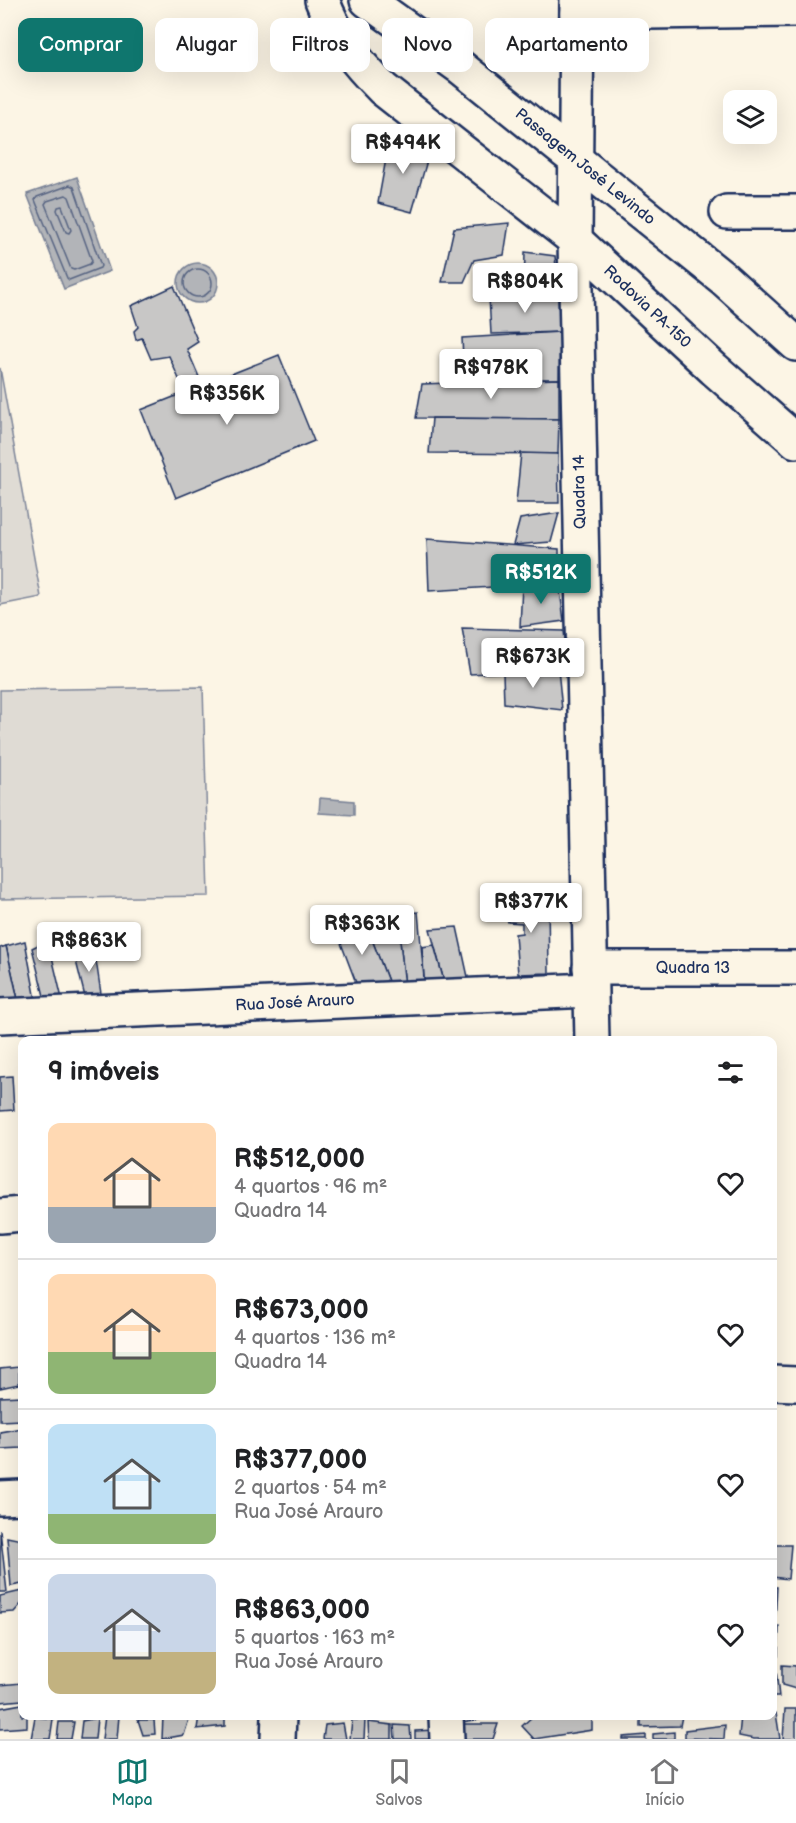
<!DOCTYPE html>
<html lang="pt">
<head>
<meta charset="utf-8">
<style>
  :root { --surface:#fff; --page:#f2f2f2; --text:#202124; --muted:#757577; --line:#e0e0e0; --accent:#0f766e }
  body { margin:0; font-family:"Balsamiq Sans",sans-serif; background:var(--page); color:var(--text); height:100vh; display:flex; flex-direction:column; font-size:22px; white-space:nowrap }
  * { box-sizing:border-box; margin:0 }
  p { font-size:20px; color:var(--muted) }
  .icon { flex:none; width:33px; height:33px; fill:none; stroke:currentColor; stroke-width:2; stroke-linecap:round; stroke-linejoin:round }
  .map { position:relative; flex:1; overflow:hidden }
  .side { position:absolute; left:18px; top:1036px; width:759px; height:684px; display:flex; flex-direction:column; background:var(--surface); border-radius:12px; box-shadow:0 6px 24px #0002 }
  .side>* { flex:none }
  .top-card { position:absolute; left:18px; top:18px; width:760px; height:54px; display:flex; gap:12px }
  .fabs { position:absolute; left:723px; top:90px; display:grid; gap:12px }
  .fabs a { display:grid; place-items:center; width:54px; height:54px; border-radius:12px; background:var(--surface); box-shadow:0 6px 24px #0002; font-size:30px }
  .price { position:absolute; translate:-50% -51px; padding:0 14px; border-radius:6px; background:#fff; color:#222; font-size:20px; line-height:39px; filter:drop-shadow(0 2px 3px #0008) }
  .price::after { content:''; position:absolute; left:50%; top:36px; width:18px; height:14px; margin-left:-9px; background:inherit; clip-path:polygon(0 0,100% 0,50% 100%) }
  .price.on { background:var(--accent); color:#fff }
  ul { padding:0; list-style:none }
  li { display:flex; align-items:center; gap:18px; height:150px; padding:0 30px }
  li+li { border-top:2px solid var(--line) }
  li span { display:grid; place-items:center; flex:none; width:168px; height:120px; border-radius:12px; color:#555 }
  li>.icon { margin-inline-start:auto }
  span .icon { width:72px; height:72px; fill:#fffc; stroke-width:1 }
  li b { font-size:26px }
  h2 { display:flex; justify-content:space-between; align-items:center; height:72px; padding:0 30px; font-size:26px }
  .chip { padding:0 21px; border-radius:12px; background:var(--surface); box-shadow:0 6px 24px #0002; font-size:21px; line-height:54px }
  .chip.on { background:var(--accent); color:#fff }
  .menu { display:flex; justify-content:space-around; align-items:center; height:84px; border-top:2px solid var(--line); background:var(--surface); font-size:16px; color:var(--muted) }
  .menu a { display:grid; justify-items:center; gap:3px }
  .menu .on { color:var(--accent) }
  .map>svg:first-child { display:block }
  .green { fill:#dfdbd4; stroke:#7d8599; stroke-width:1.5 }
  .water { fill:#b2b4b8; stroke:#767f94; stroke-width:1.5 }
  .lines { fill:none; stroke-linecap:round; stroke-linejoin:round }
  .shore { stroke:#576482; stroke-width:1.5 }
  .building { fill:#c8c7c6; stroke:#1b2f5e; stroke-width:1.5 }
  .minor-casing { stroke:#1b2f5e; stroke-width:38 }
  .minor { stroke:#fcf5e5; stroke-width:33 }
  .labels { text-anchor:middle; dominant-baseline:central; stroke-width:4.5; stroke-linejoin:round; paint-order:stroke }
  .street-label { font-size:16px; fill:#1b2f5e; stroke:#fcf5e5 }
</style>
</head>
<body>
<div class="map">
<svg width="796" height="1739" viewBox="0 0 796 1739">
  <rect width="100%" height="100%" fill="#fcf5e5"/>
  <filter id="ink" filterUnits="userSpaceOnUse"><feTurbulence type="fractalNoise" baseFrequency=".0167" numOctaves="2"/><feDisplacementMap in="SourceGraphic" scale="12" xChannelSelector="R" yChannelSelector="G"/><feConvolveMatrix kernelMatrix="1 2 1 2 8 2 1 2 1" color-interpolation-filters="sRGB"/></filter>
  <g filter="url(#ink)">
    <g class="green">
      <polygon points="0,368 41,597 0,605"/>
      <polygon points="203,687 209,896 0,899 0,690"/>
    </g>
    <g class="water">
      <polygon points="77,177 110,271 64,289 27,194"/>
      <circle cx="198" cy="283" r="20"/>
      <polygon points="320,798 354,801 354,815 319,813"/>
    </g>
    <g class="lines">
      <g class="shore">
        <polygon points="70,185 74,187 101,266 100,268 69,280 67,278 35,200 37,197"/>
        <polygon points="66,195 69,197 92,261 90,264 74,270 71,269 45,204 47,201"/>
        <polygon points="62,206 71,230 69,233 66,232 57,210 58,207"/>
        <circle cx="198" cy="283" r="14"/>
      </g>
    </g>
    <g class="building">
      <polygon points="389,142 431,147 412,212 378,203"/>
      <polygon points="509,223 504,255 474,260 464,282 442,282 454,228"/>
      <polygon points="525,252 555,256 558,292 524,292"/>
      <polygon points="174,286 198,342 187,349 199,377 182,386 169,356 151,359 142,338 136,340 134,331 138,327 131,306"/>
      <polygon points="558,292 560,332 491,334 489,297"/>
      <polygon points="560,332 559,379 464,379 462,338"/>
      <polygon points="279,355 314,441 176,498 141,410"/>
      <polygon points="559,379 559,419 416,418 422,384"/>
      <polygon points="432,418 559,419 558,454 429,453"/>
      <polygon points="521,453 558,454 559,503 516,503"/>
      <polygon points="559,513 551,542 513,545 520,519"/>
      <polygon points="427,539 559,549 559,583 429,591"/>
      <polygon points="559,583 564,621 520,627 522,585"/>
      <polygon points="462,628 564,631 568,669 470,674"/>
      <polygon points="558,669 562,710 504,703 503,673"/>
      <polygon points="503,898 548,900 549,973 518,974 515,934 522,933 522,923 508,922"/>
      <polygon points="418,912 425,989 405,986 397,914"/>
      <polygon points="397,914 405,986 391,989 366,924"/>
      <polygon points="333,922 366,924 391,989 358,988"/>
      <polygon points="457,927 470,986 445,985 430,929"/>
      <polygon points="48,940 64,1007 48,1012 32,948"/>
      <polygon points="93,940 103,1007 88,1009 72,945"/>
      <polygon points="25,941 36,1000 19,1004 6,946"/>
      <polygon points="434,945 445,985 425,989 422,947"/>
      <polygon points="6,946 19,1004 0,1003 0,948"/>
      <polygon points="12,1076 14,1110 0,1111 0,1077"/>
      <polygon points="19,1367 19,1384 0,1388 0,1369"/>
      <polygon points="22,1396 22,1420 0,1421 0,1397"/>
      <polygon points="22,1428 22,1448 0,1449 0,1432"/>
      <polygon points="0,1530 7,1592 0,1592"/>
      <polygon points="7,1537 22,1540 22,1584 11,1586"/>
      <polygon points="772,1545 791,1545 788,1579 772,1577"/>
      <polygon points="772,1587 777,1587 775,1621 772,1621"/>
      <polygon points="22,1591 22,1603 14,1612 0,1613 0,1596"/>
      <polygon points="779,1626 778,1656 772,1656 772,1627"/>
      <polygon points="782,1665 796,1666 796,1689 782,1685"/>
      <polygon points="772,1670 776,1670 779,1697 772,1697"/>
      <polygon points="22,1683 22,1700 0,1702 0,1685"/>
      <polygon points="22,1704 22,1716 27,1716 27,1727 0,1729 0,1708"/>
      <polygon points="785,1709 796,1709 796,1739 783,1739"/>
      <polygon points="772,1713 776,1713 780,1739 754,1739 739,1736 741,1716 772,1716"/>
      <polygon points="105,1716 119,1716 117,1739 102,1739"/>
      <polygon points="163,1716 190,1716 184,1735 162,1739"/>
      <polygon points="199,1716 225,1716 225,1726 197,1729"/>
      <polygon points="460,1716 506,1716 462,1722"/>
      <polygon points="533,1716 592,1716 592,1730 534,1739 522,1726"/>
      <polygon points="641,1716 682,1716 680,1726 641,1727"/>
      <polygon points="35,1717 53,1719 50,1739 31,1739"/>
      <polygon points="97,1718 95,1739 80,1739 82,1721"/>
      <polygon points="138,1720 154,1720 155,1734 143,1735"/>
      <polygon points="352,1720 365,1720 364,1739 350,1739"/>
      <polygon points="59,1722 74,1722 71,1739 57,1739"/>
      <polygon points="368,1722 392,1725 392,1739 369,1739"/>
      <polygon points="343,1723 346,1739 323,1739 325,1725"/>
      <polygon points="453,1724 498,1724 493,1739 457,1739"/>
      <polygon points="394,1725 410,1726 411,1739 395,1739"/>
      <polygon points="725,1725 724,1739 685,1738 685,1730"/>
      <polygon points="435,1730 434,1739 415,1739 415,1731"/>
      <polygon points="674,1732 674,1739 653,1739 653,1734"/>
      <polygon points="646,1735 646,1739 623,1739 623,1737"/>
    </g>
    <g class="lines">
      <g class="minor-casing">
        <g id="minor">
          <path d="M322,0C336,37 355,61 383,89L575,240L714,369L796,441"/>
          <polyline points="367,0 459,66 724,279 796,344"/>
          <polyline points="577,0 575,240 592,1041"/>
          <polyline points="577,13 796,10"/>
          <polyline points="727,212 796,212"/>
          <polyline points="590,968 796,968"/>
          <polyline points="0,1016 590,990"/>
          <polyline points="0,1216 22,1214"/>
          <polyline points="772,1383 796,1384"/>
          <polyline points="0,1498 22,1497"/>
          <polyline points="446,1716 447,1739"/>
          <polyline points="278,1739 279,1716"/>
        </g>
      </g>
      <use href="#minor" class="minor"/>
    </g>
  </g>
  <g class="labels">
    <g class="street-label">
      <text transform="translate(585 167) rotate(39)">Passagem José Levindo</text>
      <text transform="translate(647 307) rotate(43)">Rodovia PA-150</text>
      <text transform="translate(580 492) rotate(-91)">Quadra 14</text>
      <text x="693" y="968">Quadra 13</text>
      <text transform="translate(295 1003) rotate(-3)">Rua José Arauro</text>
    </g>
  </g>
</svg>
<div class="fabs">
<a><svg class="icon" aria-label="layers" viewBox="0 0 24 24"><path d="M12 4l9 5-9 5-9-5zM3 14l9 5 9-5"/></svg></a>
</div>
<b class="price" style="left:403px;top:175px">R$494K</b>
<b class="price" style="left:525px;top:314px">R$804K</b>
<b class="price" style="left:491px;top:400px">R$978K</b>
<b class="price" style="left:227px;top:426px">R$356K</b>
<b class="price on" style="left:541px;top:605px">R$512K</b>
<b class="price" style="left:533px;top:689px">R$673K</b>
<b class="price" style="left:531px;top:934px">R$377K</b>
<b class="price" style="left:362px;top:956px">R$363K</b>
<b class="price" style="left:89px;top:973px">R$863K</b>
<div class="top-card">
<a class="chip on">Comprar</a>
<a class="chip">Alugar</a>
<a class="chip">Filtros</a>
<a class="chip">Novo</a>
<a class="chip">Apartamento</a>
</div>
<section class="side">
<h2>9 imóveis<svg class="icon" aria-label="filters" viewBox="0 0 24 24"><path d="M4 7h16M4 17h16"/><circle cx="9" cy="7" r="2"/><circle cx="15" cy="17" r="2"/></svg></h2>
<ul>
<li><span style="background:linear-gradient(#ffd9b3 70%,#9aa5b1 0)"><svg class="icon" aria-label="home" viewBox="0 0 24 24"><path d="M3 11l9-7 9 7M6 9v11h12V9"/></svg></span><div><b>R$512,000</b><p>4 quartos · 96 m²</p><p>Quadra 14</p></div><svg class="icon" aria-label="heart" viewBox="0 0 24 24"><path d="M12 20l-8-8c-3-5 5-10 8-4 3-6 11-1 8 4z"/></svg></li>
<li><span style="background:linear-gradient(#ffd9b3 65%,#8fb573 0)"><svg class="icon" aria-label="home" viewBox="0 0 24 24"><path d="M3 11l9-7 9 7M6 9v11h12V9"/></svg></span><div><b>R$673,000</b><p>4 quartos · 136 m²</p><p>Quadra 14</p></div><svg class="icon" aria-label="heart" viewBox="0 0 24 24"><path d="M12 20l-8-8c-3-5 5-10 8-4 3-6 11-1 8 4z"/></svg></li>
<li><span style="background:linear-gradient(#bfe0f5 75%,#8fb573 0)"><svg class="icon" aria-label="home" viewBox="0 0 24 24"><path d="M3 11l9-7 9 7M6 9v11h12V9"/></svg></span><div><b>R$377,000</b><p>2 quartos · 54 m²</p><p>Rua José Arauro</p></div><svg class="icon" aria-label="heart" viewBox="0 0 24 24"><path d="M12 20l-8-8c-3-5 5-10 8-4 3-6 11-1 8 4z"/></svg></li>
<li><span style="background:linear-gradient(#c9d6e8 65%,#c2b280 0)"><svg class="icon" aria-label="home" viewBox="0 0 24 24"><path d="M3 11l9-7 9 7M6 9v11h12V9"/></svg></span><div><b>R$863,000</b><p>5 quartos · 163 m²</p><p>Rua José Arauro</p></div><svg class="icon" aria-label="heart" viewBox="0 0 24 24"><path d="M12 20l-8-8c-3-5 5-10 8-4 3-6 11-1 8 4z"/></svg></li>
</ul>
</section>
</div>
<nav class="menu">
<a class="on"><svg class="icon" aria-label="map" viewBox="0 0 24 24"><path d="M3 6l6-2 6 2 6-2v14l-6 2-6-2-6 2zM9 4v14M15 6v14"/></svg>Mapa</a>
<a><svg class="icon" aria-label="saved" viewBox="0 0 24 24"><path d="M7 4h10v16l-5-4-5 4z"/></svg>Salvos</a>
<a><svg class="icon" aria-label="home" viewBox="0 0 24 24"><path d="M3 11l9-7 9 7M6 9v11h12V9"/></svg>Início</a>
</nav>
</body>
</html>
